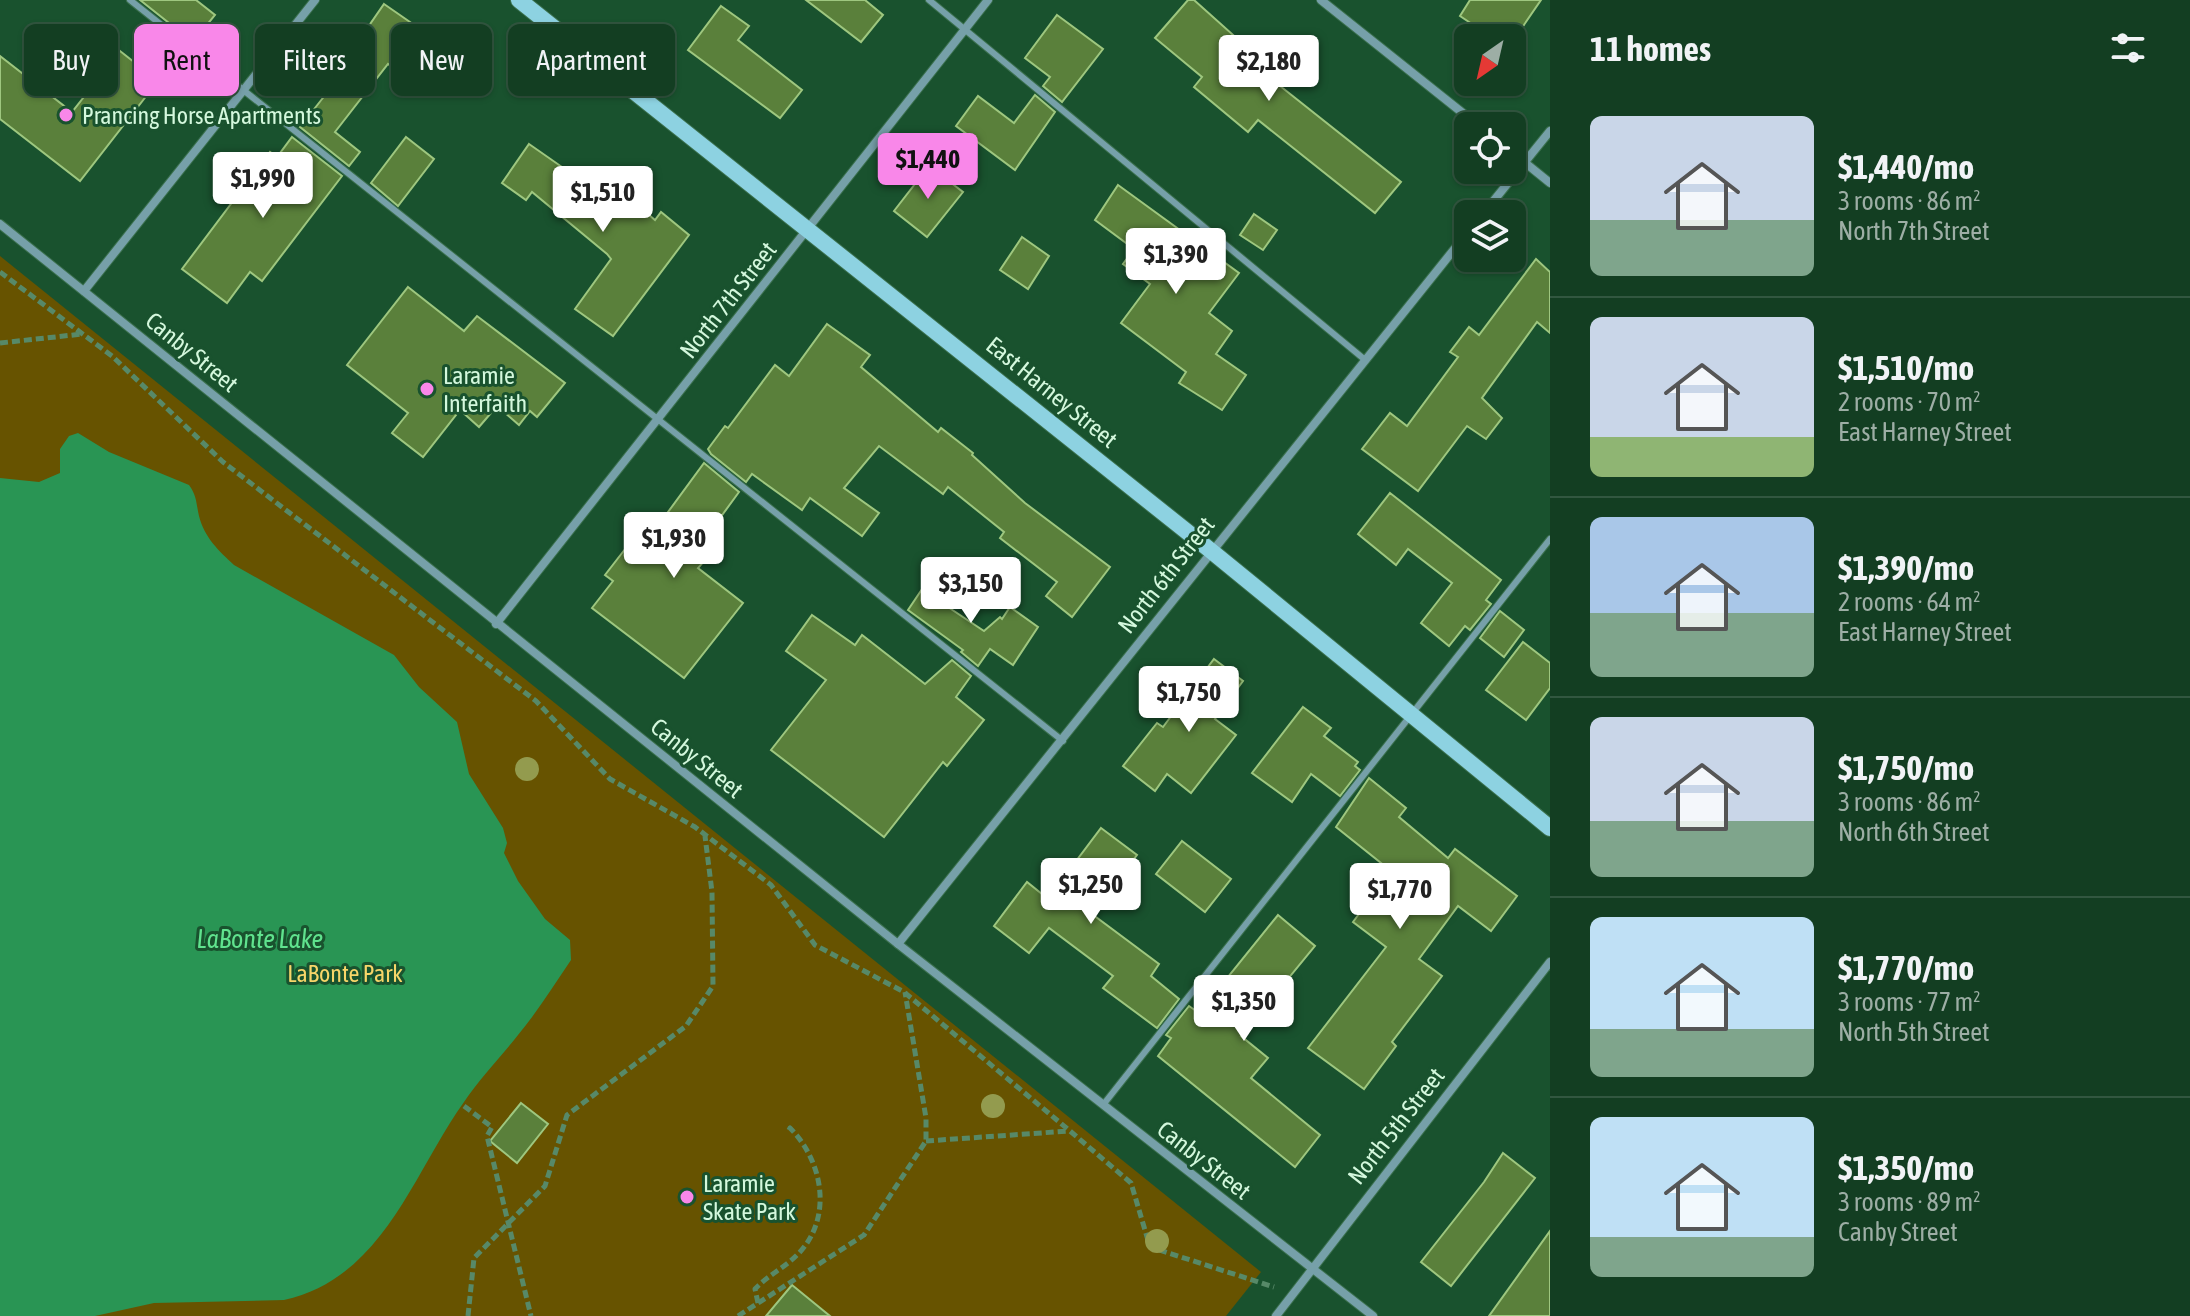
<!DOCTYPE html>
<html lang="en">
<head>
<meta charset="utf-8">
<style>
  :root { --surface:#133e22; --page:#1c452a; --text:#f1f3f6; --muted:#9daea5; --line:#325740; --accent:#f987e9 }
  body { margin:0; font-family:"Asap Condensed",sans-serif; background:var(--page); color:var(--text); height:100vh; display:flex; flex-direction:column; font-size:30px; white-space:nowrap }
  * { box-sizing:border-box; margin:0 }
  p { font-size:26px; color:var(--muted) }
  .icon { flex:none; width:44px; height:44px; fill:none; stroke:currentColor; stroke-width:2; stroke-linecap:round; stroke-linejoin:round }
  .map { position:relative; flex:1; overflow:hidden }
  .drawer { display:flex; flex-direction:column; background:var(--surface); width:640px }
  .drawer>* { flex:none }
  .guide { position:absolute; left:24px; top:24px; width:760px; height:72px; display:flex; gap:16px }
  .needle { width:52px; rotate:214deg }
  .buttons { position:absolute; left:1454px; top:24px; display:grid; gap:16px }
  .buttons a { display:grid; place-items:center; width:72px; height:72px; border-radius:12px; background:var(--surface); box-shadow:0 2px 6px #0004,0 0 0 2px var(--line); font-size:40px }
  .price { position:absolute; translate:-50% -68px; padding:0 18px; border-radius:8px; background:#fff; color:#222; font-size:26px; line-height:52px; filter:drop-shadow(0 2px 4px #0008) }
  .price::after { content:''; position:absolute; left:50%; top:48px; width:24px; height:18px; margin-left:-12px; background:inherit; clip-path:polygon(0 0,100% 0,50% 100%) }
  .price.on { background:var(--accent); color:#111 }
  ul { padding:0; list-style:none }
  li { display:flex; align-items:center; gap:24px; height:200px; padding:0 40px }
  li+li { border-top:2px solid var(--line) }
  li span { display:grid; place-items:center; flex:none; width:224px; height:160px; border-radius:12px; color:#555 }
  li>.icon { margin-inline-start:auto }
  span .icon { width:96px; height:96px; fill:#fffc; stroke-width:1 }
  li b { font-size:34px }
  h2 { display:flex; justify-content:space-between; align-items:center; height:96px; padding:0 40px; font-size:34px }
  .chip { padding:0 28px; border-radius:12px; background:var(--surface); box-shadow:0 2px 6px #0004,0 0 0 2px var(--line); font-size:28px; line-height:72px }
  .chip.on { background:var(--accent); color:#111 }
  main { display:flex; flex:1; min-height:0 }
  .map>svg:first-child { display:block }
  .green { fill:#675300 }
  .water { fill:#299554 }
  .building { fill:#5a803b; stroke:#9ec77f; stroke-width:2 }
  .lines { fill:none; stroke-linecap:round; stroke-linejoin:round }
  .lane-casing { stroke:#3b704e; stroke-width:8 }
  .street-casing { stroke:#3b704e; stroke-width:10 }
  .secondary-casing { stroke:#3b704e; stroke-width:18 }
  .path { stroke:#578968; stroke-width:5; stroke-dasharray:8 4; stroke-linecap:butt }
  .lane { stroke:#76a0a9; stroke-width:6 }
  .street { stroke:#76a0a9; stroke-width:8 }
  .secondary { stroke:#8dd2e1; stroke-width:16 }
  .tree { fill:#939b4e }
  .poi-dot { fill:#f987e9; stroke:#19522e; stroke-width:3 }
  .labels { text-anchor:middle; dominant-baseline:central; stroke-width:6; stroke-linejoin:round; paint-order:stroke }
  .poi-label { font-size:24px; fill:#d4f8dd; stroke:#19522e; text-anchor:start }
  .street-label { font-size:24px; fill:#d4f8dd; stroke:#19522e }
  .park-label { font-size:24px; fill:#f7d669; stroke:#19522e }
  .water-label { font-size:26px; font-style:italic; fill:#60e38e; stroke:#19522e }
</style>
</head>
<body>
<main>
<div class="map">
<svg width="1550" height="1316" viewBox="0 0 1550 1316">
  <rect width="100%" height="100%" fill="#19522e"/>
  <polygon class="green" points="0,256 1261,1272 1226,1316 0,1316"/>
  <path class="water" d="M78,433L109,452L189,485C197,496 196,503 199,516C204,537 219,551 234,565L394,655L419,687L457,722L469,774L503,828L507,843L504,853L518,881L545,919L570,940L571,960C554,985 538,1011 518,1035C500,1058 480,1078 464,1102C412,1175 383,1278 284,1300L154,1303L95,1316H0V478L39,482L60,473V449L69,436Z"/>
  <g class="building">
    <polygon points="140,0 196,0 215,15 193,42"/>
    <polygon points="806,0 865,0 883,15 861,42"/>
    <polygon points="1188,0 1194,0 1270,68 1265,74 1401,182 1375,213 1258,120 1248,132 1194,87 1202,77 1155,38"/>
    <polygon points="1470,0 1541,0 1515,38 1493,38 1460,16"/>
    <polygon points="384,4 433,38 406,77 388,64 335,132 360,152 349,166 300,127 363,47 357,43"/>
    <polygon points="721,6 749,26 738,40 802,90 780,118 688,50"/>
    <polygon points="1057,15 1103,49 1062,102 1043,86 1050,77 1025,58"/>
    <polygon points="120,51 158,81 80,181 0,119 0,56 72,112"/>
    <polygon points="1035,95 1055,112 1015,170 956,126 978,96 1014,123"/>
    <polygon points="292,137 342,176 262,281 250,272 227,303 182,269 270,152 277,157"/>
    <polygon points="406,137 434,159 398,206 371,183"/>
    <polygon points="529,144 592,188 602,175 655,220 661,212 689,235 613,336 575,309 611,259 607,254 532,192 526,200 502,183"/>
    <polygon points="929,166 963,192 927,237 894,211"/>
    <polygon points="1118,185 1239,273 1209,313 1232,331 1216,354 1246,375 1222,410 1179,383 1186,372 1121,323 1150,284 1123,264 1134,249 1095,220"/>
    <polygon points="1254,214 1277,230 1263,250 1240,235"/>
    <polygon points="1022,237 1049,256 1028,289 1000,270"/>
    <polygon points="1536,259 1550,272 1550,333 1537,322 1482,398 1502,418 1486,439 1467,426 1418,491 1362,449 1390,413 1407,426 1458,357 1450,352 1469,327 1479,335"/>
    <polygon points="408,287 464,331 477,316 565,383 537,417 530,411 519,425 497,406 479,427 460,410 423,457 392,433 408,413 347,365"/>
    <polygon points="827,324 870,355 861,367 938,432 941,428 973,453 972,455 1025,503 1110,567 1072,617 1046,596 1057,582 1000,538 1004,532 948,487 943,494 879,446 844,488 879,513 862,536 810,498 802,510 752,474 746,482 711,454 708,449 725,426 728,428 775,365 789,376"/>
    <polygon points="704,463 739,492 701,544 712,552 698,568 743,603 684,678 592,608 613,581 605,575 636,535 646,542"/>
    <polygon points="1390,493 1501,580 1486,600 1491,604 1470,630 1465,626 1449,646 1421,623 1452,583 1408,549 1396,565 1358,534"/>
    <polygon points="933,573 959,591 948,607 984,631 1000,617 1002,619 1010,607 1038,627 1013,665 990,649 978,666 961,652 963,650 908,610"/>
    <polygon points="1500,611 1524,630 1504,657 1480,638"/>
    <polygon points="812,615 855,645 862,635 925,684 952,660 971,676 956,697 984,720 947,766 943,762 884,837 771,750 826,680 786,651"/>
    <polygon points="1523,642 1550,663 1550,688 1526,720 1486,690"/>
    <polygon points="1214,659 1243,681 1215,719 1236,735 1191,793 1167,774 1155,791 1123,766 1157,723 1163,727"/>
    <polygon points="1303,707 1331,728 1324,736 1358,762 1355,766 1360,770 1340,796 1311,774 1292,802 1252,773"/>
    <polygon points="1369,778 1406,808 1399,817 1448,858 1455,849 1517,896 1491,931 1458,906 1419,959 1442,976 1392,1042 1396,1046 1364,1089 1308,1048 1386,947 1353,922 1391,871 1336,827"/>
    <polygon points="1101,828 1137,855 1092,914 1159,964 1151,976 1179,999 1157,1028 1103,988 1113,976 1049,928 1029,953 994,926 1027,882 1042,894 1052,880 1058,885"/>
    <polygon points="1182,841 1231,879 1205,912 1156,874"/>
    <polygon points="1278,915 1315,946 1241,1036 1268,1058 1251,1078 1320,1135 1295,1167 1158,1056 1171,1038 1166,1035 1189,1006 1199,1013"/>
    <polygon points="521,1103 548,1124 517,1163 490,1141"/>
    <polygon points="1503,1153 1535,1178 1451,1286 1421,1262 1484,1182"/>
    <polygon points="1550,1231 1550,1316 1489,1316"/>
    <polygon points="792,1285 830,1316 766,1316"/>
  </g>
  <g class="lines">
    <g class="lane-casing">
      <g id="lane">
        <polyline points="130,0 1063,741"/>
        <polyline points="929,0 1364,359"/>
        <polyline points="1103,1105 1550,539"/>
      </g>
    </g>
    <g class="street-casing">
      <g id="street">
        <polyline points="1321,0 1479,126"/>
        <polyline points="1512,152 1550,183"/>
        <polyline points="1483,214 1550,131"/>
        <polyline points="0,224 898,944 1373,1316"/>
        <polyline points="84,291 315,0"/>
        <polyline points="496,624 988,0"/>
        <polyline points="898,944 1468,232"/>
        <polyline points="1276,1316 1550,962"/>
      </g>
    </g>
    <g class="secondary-casing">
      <polyline id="secondary" points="519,0 1210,550 1550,828"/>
    </g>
    <g class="path">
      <polyline points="0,272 112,356 223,462 536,701 610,779 695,827 771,885 815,945 904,992 1070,1131 1131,1183 1150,1247 1274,1287"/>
      <polyline points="0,343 82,334"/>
      <polyline points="464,1106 492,1127 487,1136 531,1316"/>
      <polyline points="926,1141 1069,1131"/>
      <path d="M758,1303L755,1289C768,1275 786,1267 799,1253C833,1217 823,1161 790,1128L788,1132"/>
      <polyline points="468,1316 474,1258 545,1186 567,1115 686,1026 713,986 712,892 705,836"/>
      <polyline points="738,1316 864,1235 926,1141 926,1118 905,992"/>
    </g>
    <use href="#lane" class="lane"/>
    <use href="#street" class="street"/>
    <use href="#secondary" class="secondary"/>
  </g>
  <g class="tree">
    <circle cx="527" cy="769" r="12"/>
    <circle cx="993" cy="1106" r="12"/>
    <circle cx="1157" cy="1241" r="12"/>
  </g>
  <g class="poi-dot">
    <circle cx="66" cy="115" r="8"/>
    <circle cx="427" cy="389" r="8"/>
    <circle cx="687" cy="1197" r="8"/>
  </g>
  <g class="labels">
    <g class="poi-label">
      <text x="82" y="115">Prancing Horse Apartments</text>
      <text x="443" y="375">Laramie<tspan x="443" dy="28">Interfaith</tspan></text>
      <text x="703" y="1183">Laramie<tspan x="703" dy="28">Skate Park</tspan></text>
    </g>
    <g class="street-label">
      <text transform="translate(728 300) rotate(-52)">North 7th Street</text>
      <text transform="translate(192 352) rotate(39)">Canby Street</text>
      <text transform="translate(1052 392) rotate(39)">East Harney Street</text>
      <text transform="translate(1166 575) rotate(-52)">North 6th Street</text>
      <text transform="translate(697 758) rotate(39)">Canby Street</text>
      <text transform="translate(1396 1126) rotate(-52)">North 5th Street</text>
      <text transform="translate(1204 1160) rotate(38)">Canby Street</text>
    </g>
    <g class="park-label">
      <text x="345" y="973">LaBonte Park</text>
    </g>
    <g class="water-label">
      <text x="260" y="939">LaBonte Lake</text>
    </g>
  </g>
</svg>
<div class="buttons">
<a><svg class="needle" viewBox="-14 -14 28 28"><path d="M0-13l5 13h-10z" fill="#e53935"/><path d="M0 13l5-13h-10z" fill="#9daea5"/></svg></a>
<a><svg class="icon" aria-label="locate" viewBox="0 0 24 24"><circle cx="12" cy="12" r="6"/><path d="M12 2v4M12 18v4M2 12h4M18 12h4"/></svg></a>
<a><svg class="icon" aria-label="layers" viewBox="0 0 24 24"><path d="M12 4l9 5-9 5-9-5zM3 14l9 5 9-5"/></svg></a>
</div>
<b class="price" style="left:1269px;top:103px">$2,180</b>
<b class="price on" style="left:928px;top:201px">$1,440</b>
<b class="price" style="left:263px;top:220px">$1,990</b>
<b class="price" style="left:603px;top:234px">$1,510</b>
<b class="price" style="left:1176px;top:296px">$1,390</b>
<b class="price" style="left:674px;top:580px">$1,930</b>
<b class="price" style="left:971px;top:625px">$3,150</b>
<b class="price" style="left:1189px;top:734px">$1,750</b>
<b class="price" style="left:1091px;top:926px">$1,250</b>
<b class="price" style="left:1400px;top:931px">$1,770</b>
<b class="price" style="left:1244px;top:1043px">$1,350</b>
<div class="guide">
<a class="chip">Buy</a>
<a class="chip on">Rent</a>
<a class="chip">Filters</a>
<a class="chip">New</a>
<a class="chip">Apartment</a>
</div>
</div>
<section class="drawer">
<h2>11 homes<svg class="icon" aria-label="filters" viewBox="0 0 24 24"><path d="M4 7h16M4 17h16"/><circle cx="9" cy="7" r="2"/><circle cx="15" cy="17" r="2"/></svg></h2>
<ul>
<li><span style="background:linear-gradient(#c9d6e8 65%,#7fa58c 0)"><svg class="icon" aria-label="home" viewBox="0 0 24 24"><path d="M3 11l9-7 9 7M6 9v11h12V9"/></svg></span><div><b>$1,440/mo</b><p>3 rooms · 86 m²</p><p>North 7th Street</p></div></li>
<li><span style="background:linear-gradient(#c9d6e8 75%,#8fb573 0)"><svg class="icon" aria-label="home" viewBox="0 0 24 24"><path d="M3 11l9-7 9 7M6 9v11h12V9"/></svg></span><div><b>$1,510/mo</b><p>2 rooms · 70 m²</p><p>East Harney Street</p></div></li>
<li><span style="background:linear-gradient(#a9c7e8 60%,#7fa58c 0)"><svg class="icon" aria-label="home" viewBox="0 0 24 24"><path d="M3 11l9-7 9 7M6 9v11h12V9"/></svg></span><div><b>$1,390/mo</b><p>2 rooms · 64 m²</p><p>East Harney Street</p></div></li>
<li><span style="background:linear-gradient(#c9d6e8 65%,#7fa58c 0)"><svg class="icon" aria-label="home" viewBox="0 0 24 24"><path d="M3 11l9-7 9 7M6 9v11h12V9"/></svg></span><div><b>$1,750/mo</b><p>3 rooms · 86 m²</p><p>North 6th Street</p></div></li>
<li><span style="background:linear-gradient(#bfe0f5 70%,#7fa58c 0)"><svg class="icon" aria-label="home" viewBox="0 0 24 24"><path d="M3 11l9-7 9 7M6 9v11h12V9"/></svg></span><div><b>$1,770/mo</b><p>3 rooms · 77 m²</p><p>North 5th Street</p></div></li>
<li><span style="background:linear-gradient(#bfe0f5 75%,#7fa58c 0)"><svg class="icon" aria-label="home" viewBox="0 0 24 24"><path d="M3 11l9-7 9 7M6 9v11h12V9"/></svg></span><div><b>$1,350/mo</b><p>3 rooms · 89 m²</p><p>Canby Street</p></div></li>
</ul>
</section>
</main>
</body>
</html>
